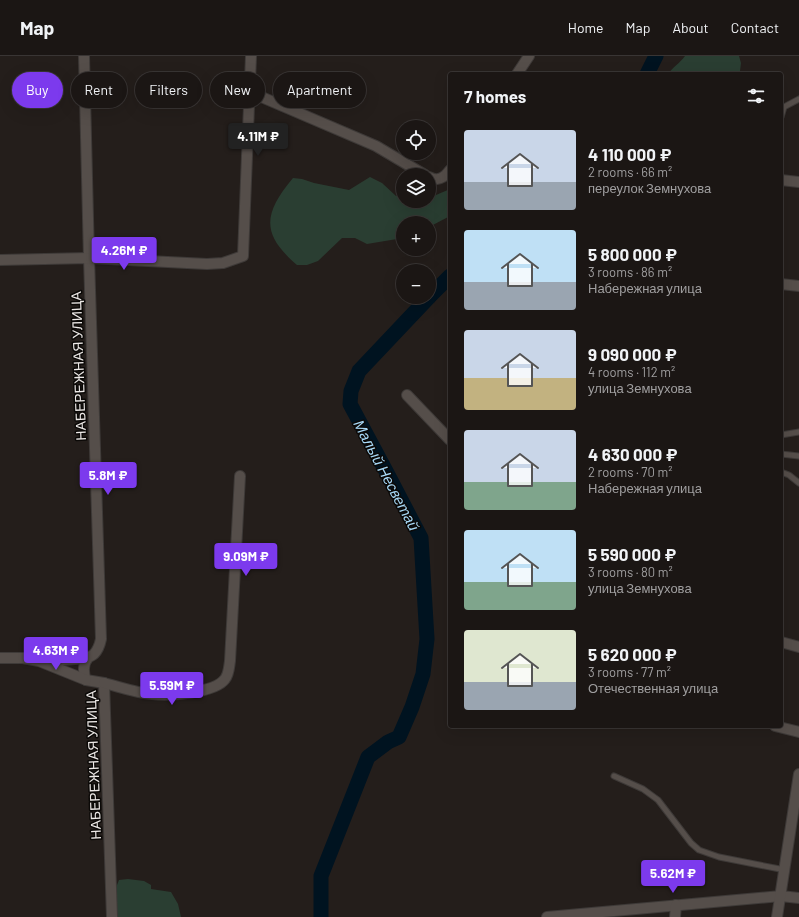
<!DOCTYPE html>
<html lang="en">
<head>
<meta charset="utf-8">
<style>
  :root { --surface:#1b1614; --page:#241f1d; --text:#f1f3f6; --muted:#a09fa0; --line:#393534; --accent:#7c3aed }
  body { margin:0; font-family:Barlow,sans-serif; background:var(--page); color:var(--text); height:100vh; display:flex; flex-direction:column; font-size:15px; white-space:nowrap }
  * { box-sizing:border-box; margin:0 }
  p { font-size:13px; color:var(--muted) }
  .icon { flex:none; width:22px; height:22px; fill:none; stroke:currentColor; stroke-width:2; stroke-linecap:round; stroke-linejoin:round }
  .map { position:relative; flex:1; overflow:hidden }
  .drawer { position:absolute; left:448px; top:16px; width:335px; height:656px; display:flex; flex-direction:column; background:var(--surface); border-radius:4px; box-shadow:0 4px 16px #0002,0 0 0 1px var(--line) }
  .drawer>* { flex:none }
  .guide { position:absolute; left:12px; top:16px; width:376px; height:36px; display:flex; gap:8px }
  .fabs { position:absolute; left:396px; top:64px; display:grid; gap:8px }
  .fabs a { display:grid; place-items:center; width:40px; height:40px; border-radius:50%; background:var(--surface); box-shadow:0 4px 16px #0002,0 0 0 1px var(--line); font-size:20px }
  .price { position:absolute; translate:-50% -34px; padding:0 9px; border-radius:4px; background:var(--accent); color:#fff; font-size:13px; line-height:26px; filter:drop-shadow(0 1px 2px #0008) }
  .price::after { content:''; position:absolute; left:50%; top:24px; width:12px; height:9px; margin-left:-6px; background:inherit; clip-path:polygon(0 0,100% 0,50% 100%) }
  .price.current { background:#222; color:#fff }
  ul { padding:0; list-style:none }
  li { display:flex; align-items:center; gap:12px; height:100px; padding:0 16px }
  li span { display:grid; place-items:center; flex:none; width:112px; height:80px; border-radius:4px; color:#555 }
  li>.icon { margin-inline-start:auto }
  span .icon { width:48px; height:48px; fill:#fffc; stroke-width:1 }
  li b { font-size:17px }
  h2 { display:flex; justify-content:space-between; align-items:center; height:48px; padding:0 16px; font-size:17px }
  .pill { padding:0 14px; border-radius:18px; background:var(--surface); box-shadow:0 4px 16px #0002,0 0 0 1px var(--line); font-size:14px; line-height:36px }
  .pill.current { background:var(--accent); color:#fff }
  header { display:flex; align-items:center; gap:24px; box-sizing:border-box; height:56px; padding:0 20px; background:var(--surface); border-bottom:1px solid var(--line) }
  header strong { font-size:19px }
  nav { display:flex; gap:22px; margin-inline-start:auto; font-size:14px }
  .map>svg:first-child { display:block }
  .green { fill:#2a3e32 }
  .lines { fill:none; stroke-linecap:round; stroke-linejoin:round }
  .river { stroke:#001320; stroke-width:15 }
  .service-casing { stroke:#3e3a38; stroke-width:7 }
  .minor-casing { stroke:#3e3a38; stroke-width:12 }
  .service { stroke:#554e4a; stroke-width:5 }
  .minor { stroke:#554e4a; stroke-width:10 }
  .labels { text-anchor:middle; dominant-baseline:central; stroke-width:3; stroke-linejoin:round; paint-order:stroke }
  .street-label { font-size:14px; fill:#eeeae8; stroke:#0b0907 }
  .water-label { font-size:15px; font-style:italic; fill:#a7d8f6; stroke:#0b0907 }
</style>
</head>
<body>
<header>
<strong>Map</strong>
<nav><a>Home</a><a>Map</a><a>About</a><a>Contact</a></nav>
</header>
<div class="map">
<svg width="799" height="861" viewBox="0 0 799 861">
  <rect width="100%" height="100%" fill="#241e1b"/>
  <g class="green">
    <path d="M685,0H739L741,7L740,15L736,18H668C673,11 680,7 685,0Z"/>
    <path d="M370,121L382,127L396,140H403V145H429V142L450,133V160L429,171V167H403V182L367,188L355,182H342L318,205L307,209H297C261,178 263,158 293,122L302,123L314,127L349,134Z"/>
    <polygon points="128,823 144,825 151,829 151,833 171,836 178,848 181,861 110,861 113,839 119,824"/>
  </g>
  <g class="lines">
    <g class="river">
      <polyline points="647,18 656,0"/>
      <polyline points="429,241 450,220"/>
      <polyline points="321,861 321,820 368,701 388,686 399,681 412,651 423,618 427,583 421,482 387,417 350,348 351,335 359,315 429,241"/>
    </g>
    <g class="service-casing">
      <g id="service">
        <polyline points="781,61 784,51 799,43"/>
        <polyline points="781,379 799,376"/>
        <polyline points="781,398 799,400"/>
        <polyline points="781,416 789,419 799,427"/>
        <polyline points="614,720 643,733 658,744 691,787 699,794 719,801 785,814"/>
      </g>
    </g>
    <g class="minor-casing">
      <g id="minor">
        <path d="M84,0L89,202L101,583C100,588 98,594 94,598C92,600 90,600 88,602C83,607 83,617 86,624L104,627L112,861"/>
        <polyline points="517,18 529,0"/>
        <polyline points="250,36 376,90 425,119"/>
        <path d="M429,121C438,126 444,122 450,114"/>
        <polyline points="781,124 799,126"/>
        <polyline points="0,204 89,202 207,208 223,207 243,200 251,0"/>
        <polyline points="781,228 799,230"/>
        <polyline points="407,339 450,384"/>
        <polyline points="781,586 799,591"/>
        <polyline points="0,602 23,602 39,605 86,624"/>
        <polyline points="41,603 63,604 87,602"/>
        <path d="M104,627C120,631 136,637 152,638C169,640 215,637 225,623C229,618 229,611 230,605L240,420"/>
        <polyline points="775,670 799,676"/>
        <polyline points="547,861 781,840 799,842"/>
        <polyline points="675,861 676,849"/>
        <polyline points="777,861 799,718"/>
      </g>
    </g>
    <use href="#service" class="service"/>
    <use href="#minor" class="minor"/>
  </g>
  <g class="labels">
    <g class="street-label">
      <text transform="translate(78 310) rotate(-92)">НАБЕРЕЖНАЯ УЛИЦА</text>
      <text transform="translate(93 709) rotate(-92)">НАБЕРЕЖНАЯ УЛИЦА</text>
    </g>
    <g class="water-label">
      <text transform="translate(387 419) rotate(62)">Малый Несветай</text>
    </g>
  </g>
</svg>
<div class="fabs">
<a><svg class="icon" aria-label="locate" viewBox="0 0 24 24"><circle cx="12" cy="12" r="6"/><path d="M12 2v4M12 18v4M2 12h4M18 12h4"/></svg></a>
<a><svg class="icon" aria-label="layers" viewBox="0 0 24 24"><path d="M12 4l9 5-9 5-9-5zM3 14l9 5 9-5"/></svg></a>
<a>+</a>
<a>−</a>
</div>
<b class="price current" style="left:258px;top:101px">4.11M ₽</b>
<b class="price" style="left:124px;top:215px">4.26M ₽</b>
<b class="price" style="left:108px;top:440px">5.8M ₽</b>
<b class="price" style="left:246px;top:521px">9.09M ₽</b>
<b class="price" style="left:56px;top:615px">4.63M ₽</b>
<b class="price" style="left:172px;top:650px">5.59M ₽</b>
<b class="price" style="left:673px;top:838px">5.62M ₽</b>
<div class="guide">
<a class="pill current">Buy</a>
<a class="pill">Rent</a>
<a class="pill">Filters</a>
<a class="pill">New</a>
<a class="pill">Apartment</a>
</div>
<section class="drawer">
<h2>7 homes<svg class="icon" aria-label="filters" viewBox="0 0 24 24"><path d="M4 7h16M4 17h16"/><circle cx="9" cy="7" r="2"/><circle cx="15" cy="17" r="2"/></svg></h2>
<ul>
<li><span style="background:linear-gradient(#c9d6e8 65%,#9aa5b1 0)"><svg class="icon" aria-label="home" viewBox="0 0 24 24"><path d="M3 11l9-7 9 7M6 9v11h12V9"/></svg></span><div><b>4 110 000 ₽</b><p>2 rooms · 66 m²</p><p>переулок Земнухова</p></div></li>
<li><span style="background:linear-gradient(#bfe0f5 65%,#9aa5b1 0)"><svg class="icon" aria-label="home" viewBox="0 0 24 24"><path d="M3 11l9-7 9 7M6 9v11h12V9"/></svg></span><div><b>5 800 000 ₽</b><p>3 rooms · 86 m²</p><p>Набережная улица</p></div></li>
<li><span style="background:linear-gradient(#c9d6e8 60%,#c2b280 0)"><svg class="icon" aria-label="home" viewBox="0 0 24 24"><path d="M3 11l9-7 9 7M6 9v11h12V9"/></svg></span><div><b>9 090 000 ₽</b><p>4 rooms · 112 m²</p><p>улица Земнухова</p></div></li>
<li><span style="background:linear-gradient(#c9d6e8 65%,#7fa58c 0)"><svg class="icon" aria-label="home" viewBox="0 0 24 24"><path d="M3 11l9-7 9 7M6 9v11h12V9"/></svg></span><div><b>4 630 000 ₽</b><p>2 rooms · 70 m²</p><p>Набережная улица</p></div></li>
<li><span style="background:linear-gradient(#bfe0f5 65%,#7fa58c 0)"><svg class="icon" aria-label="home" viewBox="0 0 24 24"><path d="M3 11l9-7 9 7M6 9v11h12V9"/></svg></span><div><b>5 590 000 ₽</b><p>3 rooms · 80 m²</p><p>улица Земнухова</p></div></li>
<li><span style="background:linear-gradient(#dfe7d0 65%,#9aa5b1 0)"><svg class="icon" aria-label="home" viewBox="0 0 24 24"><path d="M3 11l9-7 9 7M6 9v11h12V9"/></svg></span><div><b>5 620 000 ₽</b><p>3 rooms · 77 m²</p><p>Отечественная улица</p></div></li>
</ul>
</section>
</div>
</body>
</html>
